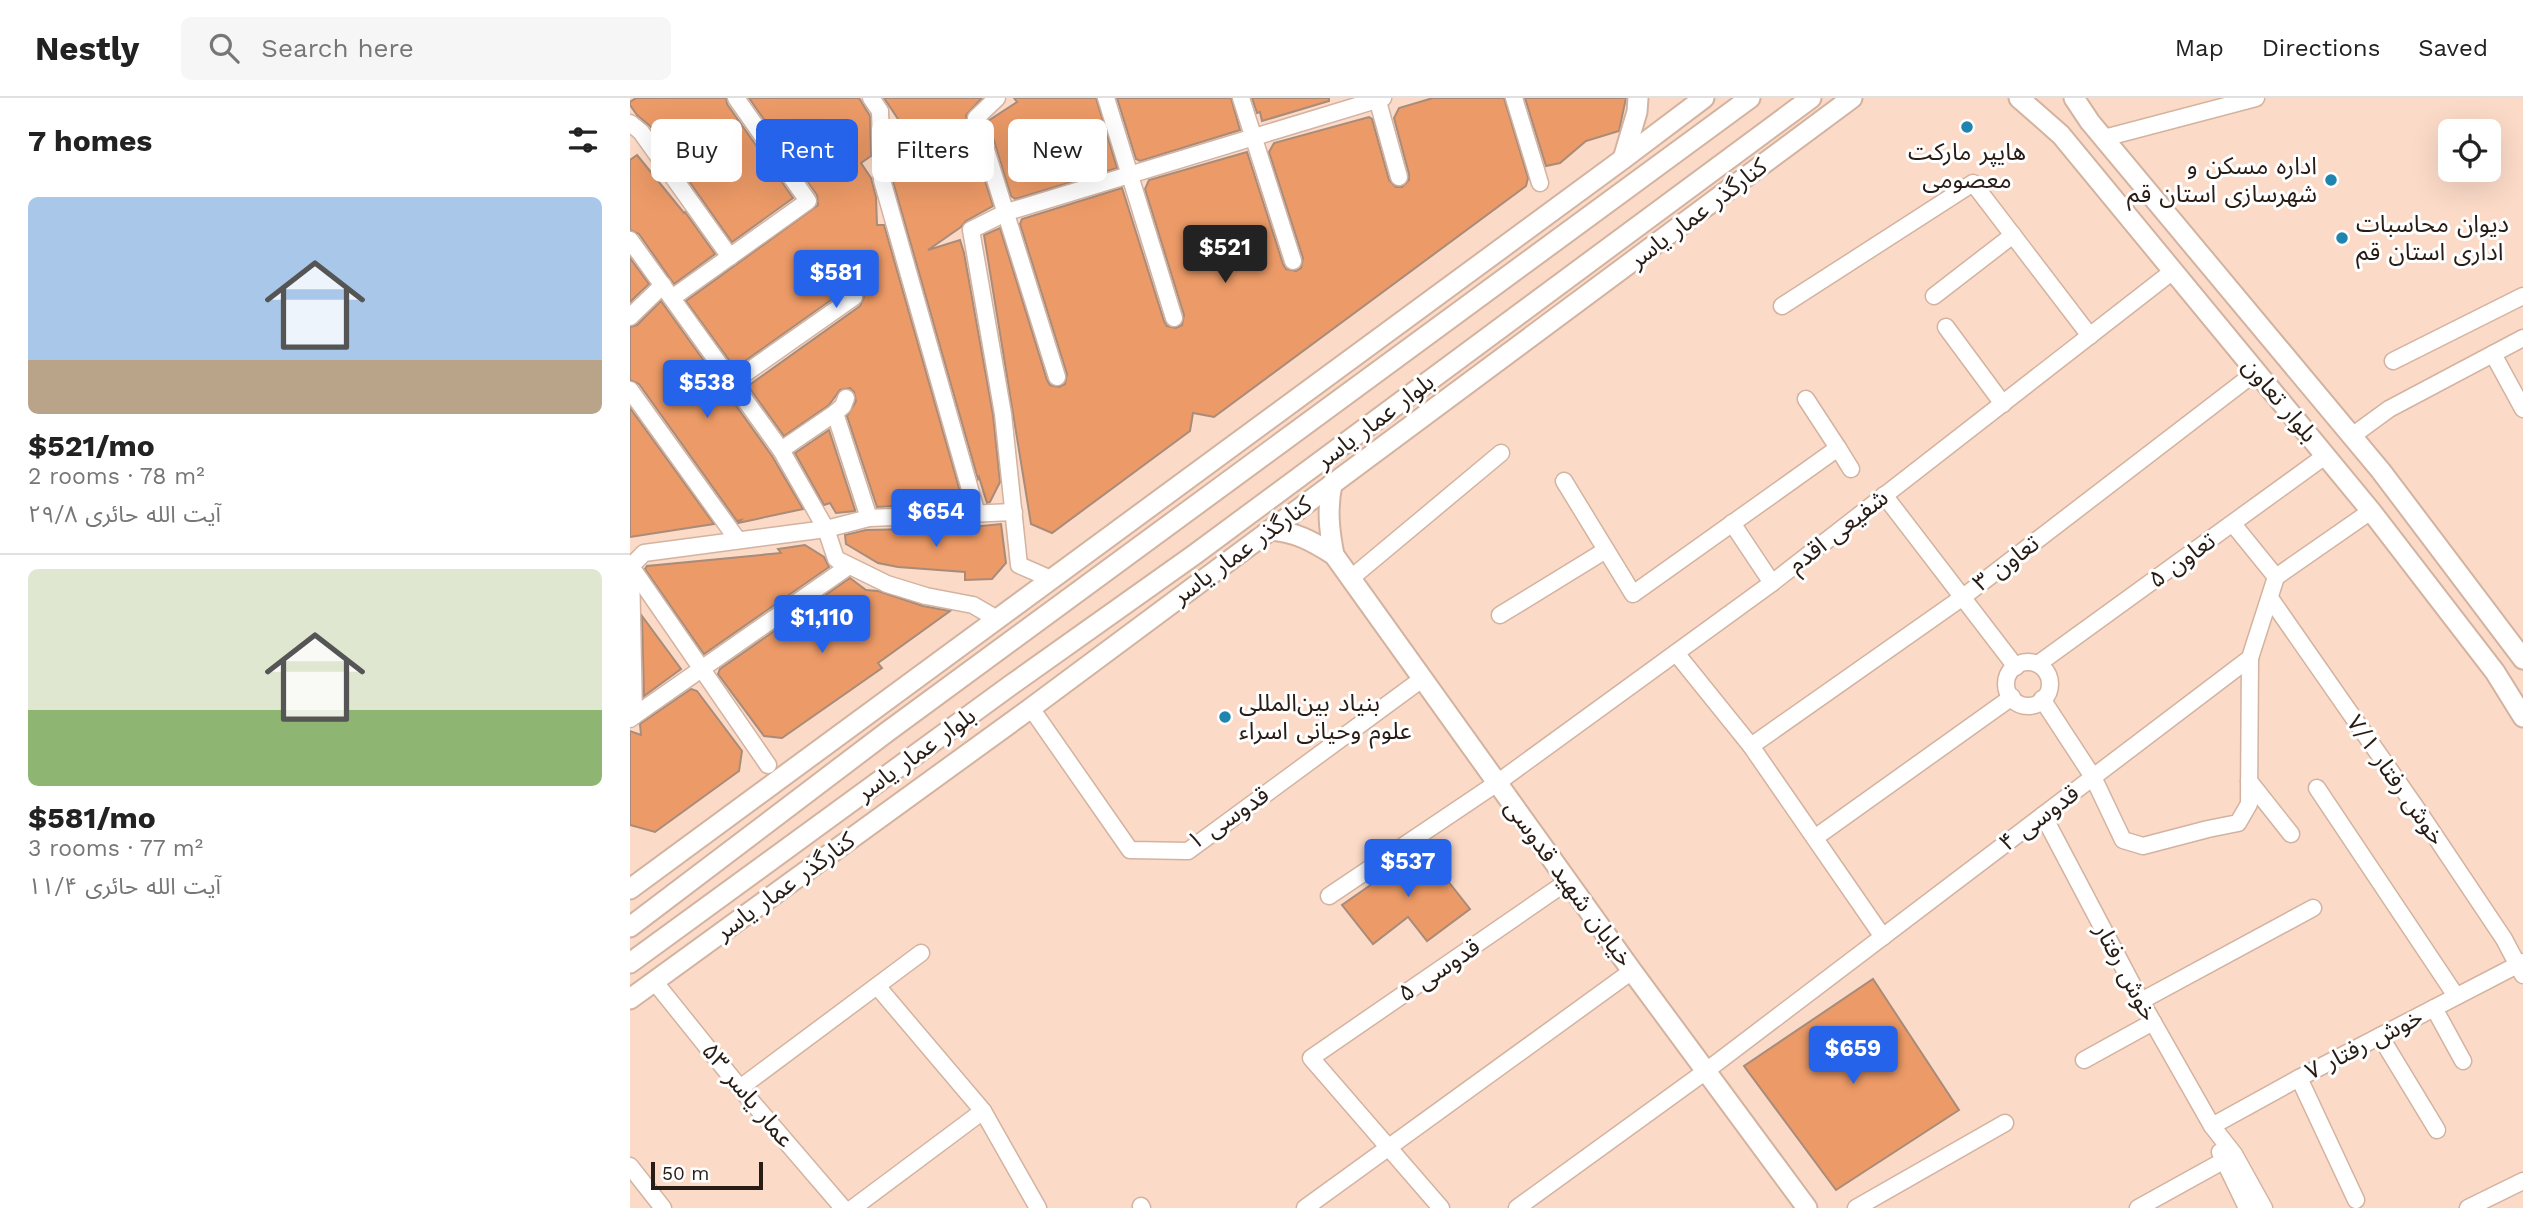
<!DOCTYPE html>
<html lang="en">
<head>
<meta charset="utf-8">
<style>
  :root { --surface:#fff; --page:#f6f6f6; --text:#222; --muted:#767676; --line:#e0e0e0; --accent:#2563eb }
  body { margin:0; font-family:"Work Sans","Noto Sans Arabic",sans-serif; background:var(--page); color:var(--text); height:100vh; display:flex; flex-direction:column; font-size:26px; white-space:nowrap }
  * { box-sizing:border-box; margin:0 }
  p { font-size:23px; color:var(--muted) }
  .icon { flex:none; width:38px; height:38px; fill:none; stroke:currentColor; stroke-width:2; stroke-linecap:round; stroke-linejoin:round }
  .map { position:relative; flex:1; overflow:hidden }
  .drawer { display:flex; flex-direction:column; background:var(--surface); width:630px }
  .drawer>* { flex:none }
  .hud { position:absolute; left:21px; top:21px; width:665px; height:63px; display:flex; gap:14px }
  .controls { position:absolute; left:1808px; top:21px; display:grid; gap:14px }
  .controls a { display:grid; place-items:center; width:63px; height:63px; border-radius:10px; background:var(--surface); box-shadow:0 7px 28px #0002; font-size:35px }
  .scale { position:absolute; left:21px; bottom:18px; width:112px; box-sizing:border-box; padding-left:7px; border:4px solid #281c15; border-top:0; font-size:19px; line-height:24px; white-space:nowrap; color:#281c15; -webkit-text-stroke:5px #fff; paint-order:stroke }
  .price { position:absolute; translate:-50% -60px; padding:0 16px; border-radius:7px; background:var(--accent); color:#fff; font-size:23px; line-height:46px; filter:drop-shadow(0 2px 4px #0008) }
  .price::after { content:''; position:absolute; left:50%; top:42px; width:21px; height:16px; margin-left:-10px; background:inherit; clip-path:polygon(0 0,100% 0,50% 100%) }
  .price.on { background:#222; color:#fff }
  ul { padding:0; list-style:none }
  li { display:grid; align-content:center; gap:14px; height:371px; padding:0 28px }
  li+li { border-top:2px solid var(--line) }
  li span { display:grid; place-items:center; height:217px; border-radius:10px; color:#555 }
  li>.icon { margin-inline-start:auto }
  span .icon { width:126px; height:126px; fill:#fffc; stroke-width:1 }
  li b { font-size:30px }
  h2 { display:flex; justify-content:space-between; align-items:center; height:84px; padding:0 28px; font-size:30px }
  .tag { padding:0 24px; border-radius:10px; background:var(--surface); box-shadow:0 7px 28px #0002; font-size:24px; line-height:63px }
  .tag.on { background:var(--accent); color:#fff }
  header { display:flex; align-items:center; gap:42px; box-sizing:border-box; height:98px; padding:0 35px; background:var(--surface); border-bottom:2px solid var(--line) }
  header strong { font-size:33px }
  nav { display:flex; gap:38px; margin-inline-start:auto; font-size:24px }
  .search { width:490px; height:63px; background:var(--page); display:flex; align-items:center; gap:18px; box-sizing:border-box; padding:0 24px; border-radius:10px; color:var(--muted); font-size:26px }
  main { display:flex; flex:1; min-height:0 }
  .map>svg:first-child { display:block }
  .building { fill:#ec9a67; stroke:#a98b79; stroke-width:2 }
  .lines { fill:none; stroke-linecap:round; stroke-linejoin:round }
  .minor-casing { stroke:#d3b3a0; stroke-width:19 }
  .major-casing { stroke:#d3b3a0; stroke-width:23 }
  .minor { stroke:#fff; stroke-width:16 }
  .major { stroke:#fff; stroke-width:19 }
  .poi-dot { fill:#1f84ae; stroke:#fff; stroke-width:2.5 }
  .labels { text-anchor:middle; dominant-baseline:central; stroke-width:6; stroke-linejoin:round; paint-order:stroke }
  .poi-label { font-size:24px; fill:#281c15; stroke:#fff; text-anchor:start }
  .street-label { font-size:24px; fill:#281c15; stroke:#fff }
</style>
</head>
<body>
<header>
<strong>Nestly</strong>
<div class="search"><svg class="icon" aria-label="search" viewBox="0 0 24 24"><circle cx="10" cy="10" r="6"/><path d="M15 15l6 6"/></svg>Search here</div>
<nav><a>Map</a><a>Directions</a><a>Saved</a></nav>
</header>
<main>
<section class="drawer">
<h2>7 homes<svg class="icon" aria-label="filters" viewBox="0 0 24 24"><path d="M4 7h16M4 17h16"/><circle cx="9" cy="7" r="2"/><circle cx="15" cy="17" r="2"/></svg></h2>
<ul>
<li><span style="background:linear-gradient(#a9c7e8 75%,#b9a48a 0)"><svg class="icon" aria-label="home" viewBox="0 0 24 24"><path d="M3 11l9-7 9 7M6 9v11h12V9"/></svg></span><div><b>$521/mo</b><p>2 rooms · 78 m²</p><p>آیت الله حائری ۲۹/۸</p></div></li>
<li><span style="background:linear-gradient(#dfe7d0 65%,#8fb573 0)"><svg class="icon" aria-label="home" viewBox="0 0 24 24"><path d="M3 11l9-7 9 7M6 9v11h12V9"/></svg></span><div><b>$581/mo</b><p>3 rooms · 77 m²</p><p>آیت الله حائری ۱۱/۴</p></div></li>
</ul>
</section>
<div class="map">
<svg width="1893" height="1110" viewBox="0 0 1893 1110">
  <rect width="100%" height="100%" fill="#fbdac7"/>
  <g class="building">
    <polygon points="6,0 96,0 97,6 163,100 102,144 20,28 7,17 0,7 0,4"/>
    <polygon points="119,0 229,0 240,18 241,58 231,65 241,80 246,99 247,127 254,127 333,404 247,409 217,318 226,303 224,294 220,290 210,292 199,307 154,338 118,288 230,208 234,199 229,190 218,190 105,270 56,203 188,107 187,97"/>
    <polygon points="254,0 352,0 336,17 337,27 330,39 339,33 363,108 336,123 331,129 298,152 330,142 334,155 363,317 370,384 360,404 357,405 349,379 348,381 262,80 270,24"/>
    <polygon points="384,0 466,0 487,70 385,101 381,98 358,23 387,4"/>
    <polygon points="487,0 601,0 610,32 510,63 506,61"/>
    <polygon points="622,0 699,0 699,3 632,23 630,14 627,15"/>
    <polygon points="803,0 874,0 898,80 896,88 584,319 563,315 560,333 422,435 401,426 354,137 370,130 417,282 420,287 429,289 435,286 437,276 390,126 392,121 492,90 534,223 537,228 546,230 552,227 554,217 515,91 519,82 617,54 653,166 656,171 666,173 671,170 673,160 639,54 644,45 739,19 742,21 759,82 766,89 772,89 779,82 779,76 764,20 769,10"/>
    <polygon points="895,0 996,0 989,33 956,43 930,65 916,68"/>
    <polygon points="7,57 54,115 55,114 85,156 44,186 9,136 0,132 0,62"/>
    <polygon points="0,160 19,186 0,204"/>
    <polygon points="31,203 142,358 173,411 108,425 111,422 107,423 9,286 0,282 0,229 7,227"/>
    <polygon points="0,310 84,426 0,439"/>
    <polygon points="199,332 225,412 225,413 206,415 200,405 194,407 165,355"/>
    <polygon points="371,426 376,465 362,481 335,482 335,474 268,469 248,465 216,446 215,437 236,432 331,430"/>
    <polygon points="175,447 194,459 199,469 74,556 15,471 17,468 151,455 148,451"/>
    <polygon points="220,480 236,492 248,493 293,508 320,513 248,565 252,570 152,640 134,638 88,576 90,571"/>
    <polygon points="12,518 51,571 14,598"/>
    <polygon points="61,591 67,593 112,653 109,673 25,734 0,727 0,633 11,637 10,626"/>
    <polygon points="795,747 819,782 818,783 840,811 797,843 778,819 743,846 712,807 742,786 741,784 756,772 762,768 764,771"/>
    <polygon points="1243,881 1329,1012 1206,1092 1114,968"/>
  </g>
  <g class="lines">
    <g class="minor-casing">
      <g id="minor">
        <polyline points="241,0 250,13 252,82 347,416"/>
        <polyline points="367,0 346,20 427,279"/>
        <polyline points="476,0 544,220"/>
        <polyline points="611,0 663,163"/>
        <polyline points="747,0 769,79"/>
        <polyline points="884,0 910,85"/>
        <polyline points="0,25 11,34 100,159"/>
        <polyline points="1474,40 1626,0"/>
        <polyline points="0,142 151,352 196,431 206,461 257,486 296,498 343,507 367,521"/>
        <polyline points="1304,198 1383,137"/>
        <polyline points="42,200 178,103 106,0"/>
        <polyline points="1152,208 1343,85 1460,238"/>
        <polyline points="0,219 33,187"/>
        <polyline points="1316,229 1373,306"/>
        <polyline points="1863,256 1893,311"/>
        <polyline points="1763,263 1893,198"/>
        <polyline points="103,284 224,199"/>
        <polyline points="0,292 107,441"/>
        <polyline points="205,315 239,420"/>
        <polyline points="1722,338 1759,311 1893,240"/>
        <polyline points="1208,350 1221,371"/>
        <polyline points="151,352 205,315 213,308 216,300"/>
        <polyline points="934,383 1003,496 1208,350 1176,301"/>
        <polyline points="1254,397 1386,569"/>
        <polyline points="1102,425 1142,485"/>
        <polyline points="0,467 138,667"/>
        <polyline points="0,469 14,455 196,431 239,420 384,414"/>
        <polyline points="1646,479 1741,413"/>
        <polyline points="421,481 389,467 373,316 341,132 377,114 753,0"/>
        <polyline points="720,481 871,355"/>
        <polyline points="1640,500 1789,714 1874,841 1893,877"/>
        <polyline points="870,517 976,452"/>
        <polyline points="1046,555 1121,648 1253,839"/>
        <circle cx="1398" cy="586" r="22"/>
        <polyline points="1408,566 1695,358"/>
        <polyline points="1412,601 1463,679 1493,742 1513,748 1578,731 1608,725 1619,706 1620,560"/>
        <polyline points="401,610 500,752 558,753 792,581"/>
        <polyline points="4,618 219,468"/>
        <polyline points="0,621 4,618 1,468"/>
        <polyline points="1121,648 1333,499 1626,274"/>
        <polyline points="1619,683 1661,736"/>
        <polyline points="1687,690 1826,898"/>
        <polyline points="1413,717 1511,903 1582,1028 1604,1056 1634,1110"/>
        <polyline points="1186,739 1382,599"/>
        <polyline points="699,798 867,685 1142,485 1543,173"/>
        <polyline points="24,883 110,990 213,1110"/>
        <polyline points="247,888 353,1013 408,1110"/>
        <polyline points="1511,903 1683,810"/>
        <polyline points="1804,910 1833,963"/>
        <polyline points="1750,938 1807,1032"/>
        <polyline points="1454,962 1523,924"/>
        <polyline points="1669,980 1726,1102"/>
        <polyline points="110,990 291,855"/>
        <polyline points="1582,1028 1669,980 1893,864"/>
        <polyline points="1590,1054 1617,1110"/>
        <polyline points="0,1068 33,1110"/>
        <polyline points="511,1108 512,1110"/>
        <polyline points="223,1110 353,1013"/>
        <polyline points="675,1110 1002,873"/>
        <polyline points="811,1110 681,960 938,783"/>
        <polyline points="887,1110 1076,973 1620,560 1646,479 1603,426"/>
        <polyline points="1226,1110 1375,1025"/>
        <polyline points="1508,1110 1593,1063"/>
        <polyline points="1838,1110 1893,1083"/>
      </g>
    </g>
    <g class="major-casing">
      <g id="major">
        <polyline points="1389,0 1431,37 1741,413 1865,574 1893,619"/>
        <polyline points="1444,0 1460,24 1751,373 1893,561"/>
        <polyline points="993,61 1007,14 1008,0"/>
        <path d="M702,386C697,411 699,432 704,457L1002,873L1177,1110"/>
        <path d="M640,432C666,434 682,443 704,457"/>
        <polyline points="0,791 993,61 1074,0"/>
        <polyline points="0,829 257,634 1120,0"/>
        <polyline points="0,865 381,587 564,457 1181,0"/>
        <polyline points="0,901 401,610 1222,0"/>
      </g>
    </g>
    <use href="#minor" class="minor"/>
    <use href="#major" class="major"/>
  </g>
  <g class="poi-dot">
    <circle cx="1337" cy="29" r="7"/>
    <circle cx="1701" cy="82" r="7"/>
    <circle cx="1712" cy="140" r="7"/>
    <circle cx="595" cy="619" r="7"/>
  </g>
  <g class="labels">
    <g class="poi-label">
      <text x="1337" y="54" text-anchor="middle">هایپر مارکت<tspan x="1337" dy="28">معصومی</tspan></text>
      <text x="1687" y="68" text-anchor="end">اداره مسکن و<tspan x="1687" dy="28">شهرسازی استان قم</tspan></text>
      <text x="1726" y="126">دیوان محاسبات<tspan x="1726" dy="28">اداری استان قم</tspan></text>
      <text x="609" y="605">بنیاد بین‌المللی<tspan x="609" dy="28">علوم وحیانی اسراء</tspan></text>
    </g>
    <g class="street-label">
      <text transform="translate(1068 115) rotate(-37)">کنارگذر عمار یاسر</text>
      <text transform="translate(1650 302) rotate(50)">بلوار تعاون</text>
      <text transform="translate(745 323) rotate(-37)">بلوار عمار یاسر</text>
      <text transform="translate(1208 433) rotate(-38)">شفیعی اقدم</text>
      <text transform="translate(612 452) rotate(-36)">کنارگذر عمار یاسر</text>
      <text transform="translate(1552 462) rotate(-36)">تعاون ۵</text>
      <text transform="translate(1376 465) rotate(-37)">تعاون ۳</text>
      <text transform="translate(286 656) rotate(-36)">بلوار عمار یاسر</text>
      <text transform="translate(1766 682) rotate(55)">خوش رفتار ۷/۱</text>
      <text transform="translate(598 720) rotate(-34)">قدوسی ۱</text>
      <text transform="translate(1409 720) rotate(-37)">قدوسی ۴</text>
      <text transform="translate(939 785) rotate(54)">خیابان شهید قدوسی</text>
      <text transform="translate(155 788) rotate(-36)">کنارگذر عمار یاسر</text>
      <text transform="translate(809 872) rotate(-34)">قدوسی ۵</text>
      <text transform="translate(1496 874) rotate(62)">خوش رفتار</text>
      <text transform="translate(1734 946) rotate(-27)">خوش رفتار ۷</text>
      <text transform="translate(118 997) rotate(50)">عمار یاسر ۵۳</text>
    </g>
  </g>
</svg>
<div class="controls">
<a><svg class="icon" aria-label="locate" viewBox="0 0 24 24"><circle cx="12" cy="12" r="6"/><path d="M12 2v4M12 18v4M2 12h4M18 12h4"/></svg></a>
</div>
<div class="scale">50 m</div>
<b class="price on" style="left:595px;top:187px">$521</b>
<b class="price" style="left:206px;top:212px">$581</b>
<b class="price" style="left:77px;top:322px">$538</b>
<b class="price" style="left:306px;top:451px">$654</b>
<b class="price" style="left:192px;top:557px">$1,110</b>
<b class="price" style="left:778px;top:801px">$537</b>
<b class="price" style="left:1223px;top:988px">$659</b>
<div class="hud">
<a class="tag">Buy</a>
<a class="tag on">Rent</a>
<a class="tag">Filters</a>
<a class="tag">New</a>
</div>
</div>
</main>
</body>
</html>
